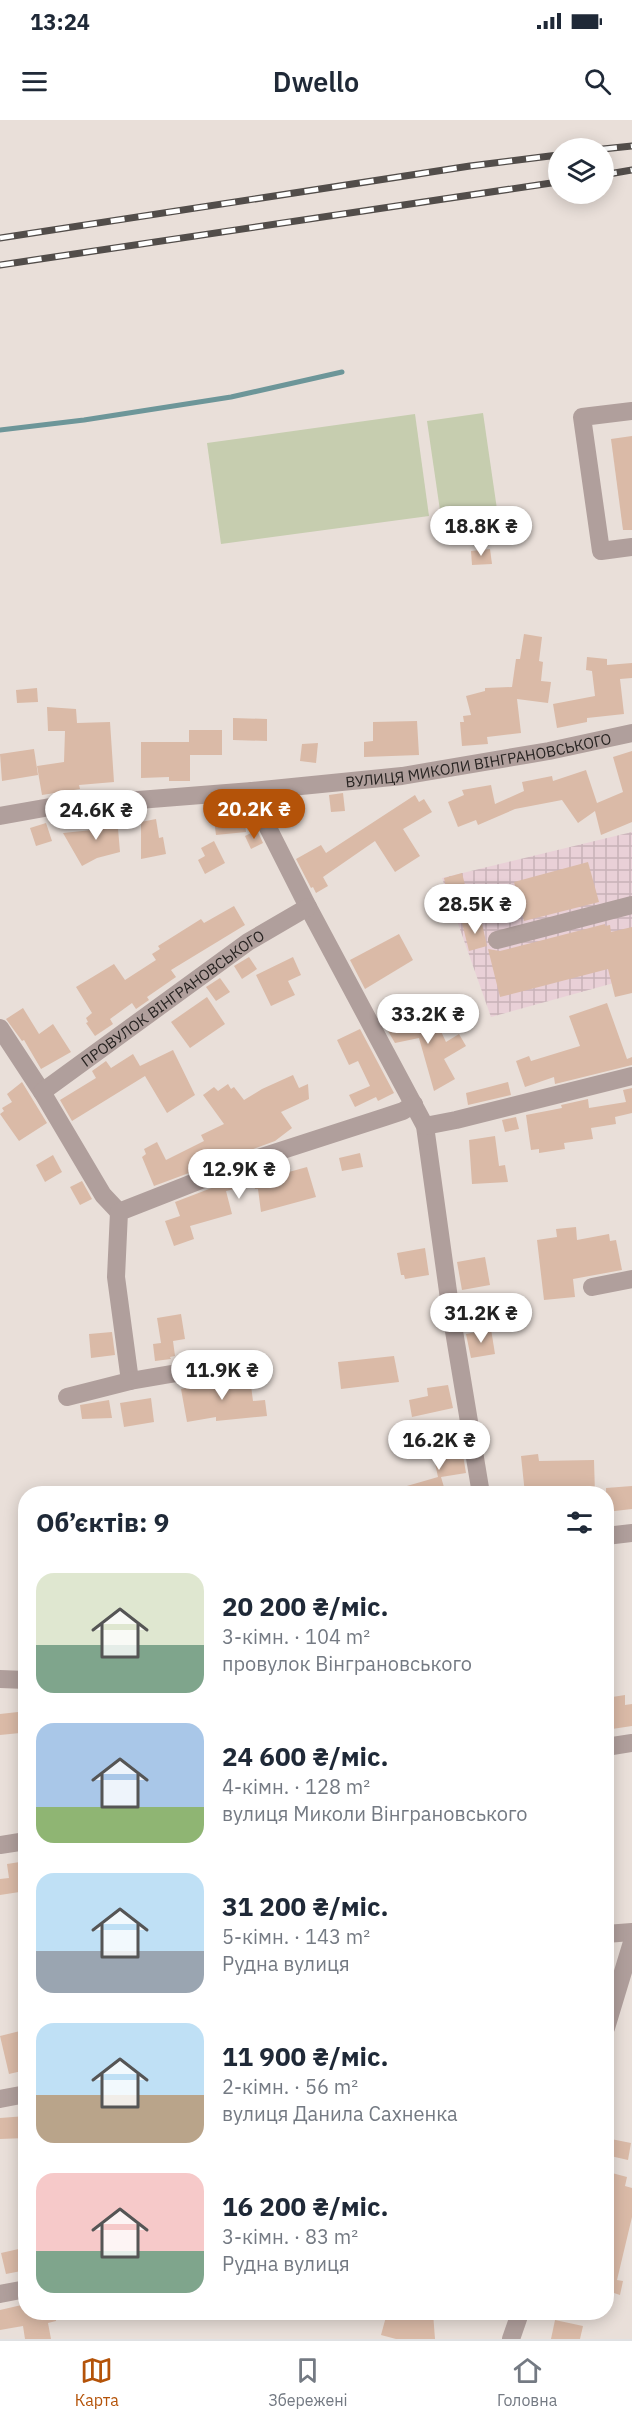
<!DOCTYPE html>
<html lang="uk">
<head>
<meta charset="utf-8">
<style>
  :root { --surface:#fff; --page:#f6f6f7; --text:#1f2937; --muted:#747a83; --line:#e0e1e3; --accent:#b45309 }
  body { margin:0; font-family:"IBM Plex Sans",sans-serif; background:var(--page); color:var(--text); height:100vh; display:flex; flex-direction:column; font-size:22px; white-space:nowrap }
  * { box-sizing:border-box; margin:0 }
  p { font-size:20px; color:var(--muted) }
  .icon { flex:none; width:33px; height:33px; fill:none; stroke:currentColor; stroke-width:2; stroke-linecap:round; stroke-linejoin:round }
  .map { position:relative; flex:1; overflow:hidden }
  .side { position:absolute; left:18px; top:1366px; width:596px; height:834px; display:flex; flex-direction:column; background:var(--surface); border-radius:24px; box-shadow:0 3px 15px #0003 }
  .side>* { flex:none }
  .tools { position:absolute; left:548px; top:18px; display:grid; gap:12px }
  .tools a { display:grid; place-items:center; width:66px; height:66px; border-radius:50%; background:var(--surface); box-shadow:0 3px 15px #0003; font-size:30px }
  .price { position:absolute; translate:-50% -51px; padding:0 14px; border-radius:21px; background:#fff; color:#222; font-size:20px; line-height:39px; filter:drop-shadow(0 2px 3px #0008) }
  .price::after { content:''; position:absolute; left:50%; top:36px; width:18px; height:14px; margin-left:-9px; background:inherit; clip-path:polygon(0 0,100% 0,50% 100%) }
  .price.selected { background:var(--accent); color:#fff }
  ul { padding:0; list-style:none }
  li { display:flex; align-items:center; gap:18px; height:150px; padding:0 18px }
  li span { display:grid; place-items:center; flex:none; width:168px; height:120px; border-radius:18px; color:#555 }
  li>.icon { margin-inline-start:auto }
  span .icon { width:72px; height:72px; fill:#fffc; stroke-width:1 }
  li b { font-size:26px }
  h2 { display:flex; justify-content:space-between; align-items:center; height:72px; padding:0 18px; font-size:26px }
  .status { display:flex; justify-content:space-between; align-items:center; height:42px; padding:0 30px; background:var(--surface); direction:ltr }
  .status svg { height:16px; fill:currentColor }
  header { display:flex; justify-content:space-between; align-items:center; height:78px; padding:0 18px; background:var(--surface); font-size:27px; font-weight:600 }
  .menu { display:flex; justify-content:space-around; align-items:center; height:84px; border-top:2px solid var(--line); background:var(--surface); font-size:16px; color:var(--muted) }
  .menu a { display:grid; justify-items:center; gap:3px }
  .menu .selected { color:var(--accent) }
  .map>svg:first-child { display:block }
  .industrial { fill:url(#industrial-grid) }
  .pitch { fill:#c6cdaf }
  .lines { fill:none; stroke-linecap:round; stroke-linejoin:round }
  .stream { stroke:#6d9699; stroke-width:5 }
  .building { fill:#dabaa7 }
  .minor { stroke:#b09f9c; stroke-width:18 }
  .rail-casing { stroke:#524d4a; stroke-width:7 }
  .rail { stroke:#fff; stroke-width:4.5; stroke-dasharray:14; stroke-linecap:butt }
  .labels { text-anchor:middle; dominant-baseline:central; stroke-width:6; stroke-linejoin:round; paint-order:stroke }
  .street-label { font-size:15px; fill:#282422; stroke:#fff }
</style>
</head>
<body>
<div class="status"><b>13:24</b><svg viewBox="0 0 49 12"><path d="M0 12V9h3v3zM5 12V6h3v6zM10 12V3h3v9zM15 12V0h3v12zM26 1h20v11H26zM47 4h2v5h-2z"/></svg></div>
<header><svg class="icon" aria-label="menu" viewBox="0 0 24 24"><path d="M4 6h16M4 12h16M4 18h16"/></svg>Dwello<svg class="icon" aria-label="search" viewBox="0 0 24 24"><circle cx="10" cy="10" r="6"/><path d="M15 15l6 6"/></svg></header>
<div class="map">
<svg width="632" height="2219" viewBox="0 0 632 2219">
  <defs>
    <pattern id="industrial-grid" width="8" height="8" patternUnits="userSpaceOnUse" patternTransform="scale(1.5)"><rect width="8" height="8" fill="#e9d0d7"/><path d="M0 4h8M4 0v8" fill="none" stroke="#c8b2b8"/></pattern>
  </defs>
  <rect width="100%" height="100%" fill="#e9dfd9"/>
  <polygon class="industrial" points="632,712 632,858 491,897 442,758"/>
  <g class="pitch">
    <polygon points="483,293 499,403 443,411 427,301"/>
    <polygon points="415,294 429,396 221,424 207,323"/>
  </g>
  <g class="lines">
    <polyline class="stream" points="0,310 84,300 231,277 342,252"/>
  </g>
  <g class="building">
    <polygon points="632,316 632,410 623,410 611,319"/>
    <polygon points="490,429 492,444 472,445 471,431"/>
    <polygon points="524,514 542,517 539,541 543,542 541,561 551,562 548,583 517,579 521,613 487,617 488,624 462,626 460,602 464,602 463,596 471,595 466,576 485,571 485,568 512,567 516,539 520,539"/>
    <polygon points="587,537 607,539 607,545 632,543 632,558 620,559 624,594 587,598 587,602 557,608 553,584 595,576 592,551 586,550"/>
    <polygon points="37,568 38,582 17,583 16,570"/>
    <polygon points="47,587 76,589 77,603 110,602 114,662 79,665 80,669 42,675 37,646 64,642 65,611 48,611"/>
    <polygon points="233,598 267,599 267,621 233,620"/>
    <polygon points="417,601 419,635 364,637 364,622 373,621 373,602"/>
    <polygon points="189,610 222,610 222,635 190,635 190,661 169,661 169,657 141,658 141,622 189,622"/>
    <polygon points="318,623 316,643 300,641 302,624"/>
    <polygon points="34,629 38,655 2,661 0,634"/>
    <polygon points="632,631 632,702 601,715 595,691 578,703 562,680 515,689 478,705 476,700 458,707 448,682 464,675 462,670 491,665 495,684 524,671 522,662 552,656 553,661 586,650 597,683 623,672 613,637"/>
    <polygon points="343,673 345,691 331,692 329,675"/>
    <polygon points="415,675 419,682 424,679 432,692 403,709 420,736 395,752 375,721 323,757 328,766 316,773 313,767 311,768 296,739 321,725 326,733"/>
    <polygon points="243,686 246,712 216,715 214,699 218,698 217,689"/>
    <polygon points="117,697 120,732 97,738 82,746 63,713 102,709 101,698"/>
    <polygon points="156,699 159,718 163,717 166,734 141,739 141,702"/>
    <polygon points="46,703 52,721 36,726 30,708"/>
    <polygon points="257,710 263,723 251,729 245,716"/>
    <polygon points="214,721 225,743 205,754 198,740 205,736 201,728"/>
    <polygon points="588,742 599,782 524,801 514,762"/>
    <polygon points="462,753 467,773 448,777 444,758"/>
    <polygon points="234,786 245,805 171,850 176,857 147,877 149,880 136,889 132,883 110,899 113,904 95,916 86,903 88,902 86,898 92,893 76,867 114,844 125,860 156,840 152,834 160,829 158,826 201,799 204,803"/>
    <polygon points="481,799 487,826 469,831 462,803"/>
    <polygon points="605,804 605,806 610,805 611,812 632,807 632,873 615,877 608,849 500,877 488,829 500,831"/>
    <polygon points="399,814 413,840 365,869 350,840"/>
    <polygon points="249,837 257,849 242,859 234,846"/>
    <polygon points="293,837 301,855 288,861 295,875 271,886 256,855"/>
    <polygon points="220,858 230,872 216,881 206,867"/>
    <polygon points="207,877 225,904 190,928 171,902"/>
    <polygon points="607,883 627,939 632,937 632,945 555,964 554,957 525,967 516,941 529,936 531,941 580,926 569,896"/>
    <polygon points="23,888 39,914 53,904 71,932 41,949 24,920 22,921 6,899"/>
    <polygon points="396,892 402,906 433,894 446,922 459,914 466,926 444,939 455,959 434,971 419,918 395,923 381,899"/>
    <polygon points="360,909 394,973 378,981 376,977 355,987 349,975 370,966 358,941 349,945 337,920"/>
    <polygon points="173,930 195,975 167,993 145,956 72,1001 60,980 96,958 92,951 106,941 111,948 133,934 140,946"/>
    <polygon points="293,955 299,968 308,964 309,979 281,992 292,1008 275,1021 154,1066 142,1037 146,1034 144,1029 157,1022 166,1040 204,1021 201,1015 224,1004 203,975 214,967 218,971 228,964 231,969 234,967 244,980 262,969"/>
    <polygon points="22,962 47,1003 19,1021 0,994 4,991 2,988 12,982 7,974"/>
    <polygon points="508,962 511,975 468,985 466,973"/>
    <polygon points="632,968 632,993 615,997 616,1004 591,1008 593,1019 564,1023 565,1029 539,1033 539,1029 531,1030 526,995 562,988 561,985 588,979 589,988 626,982 623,970"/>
    <polygon points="516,997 519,1009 505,1012 502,1000"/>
    <polygon points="495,1016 499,1046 505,1045 508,1062 472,1064 469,1020"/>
    <polygon points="360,1033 363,1047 342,1051 339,1038"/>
    <polygon points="53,1035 62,1052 45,1062 36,1045"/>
    <polygon points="307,1047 316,1077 261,1092 258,1069 255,1069 254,1064 226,1071 232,1094 190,1106 194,1119 174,1126 165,1101 180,1096 175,1082 264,1048 267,1058"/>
    <polygon points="82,1061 92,1079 80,1085 70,1067"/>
    <polygon points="576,1107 577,1120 609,1114 610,1121 616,1120 622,1150 573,1159 575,1177 544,1180 537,1120 557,1117 556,1109"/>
    <polygon points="425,1128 429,1155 405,1159 404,1155 401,1155 397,1133"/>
    <polygon points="485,1137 490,1165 462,1170 457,1142"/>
    <polygon points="181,1194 185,1219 173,1221 175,1236 170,1237 171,1239 155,1241 153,1224 161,1223 157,1198"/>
    <polygon points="491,1209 495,1234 471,1238 466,1214"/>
    <polygon points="112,1212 115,1235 91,1238 89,1214"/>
    <polygon points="394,1236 399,1262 341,1269 338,1242"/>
    <polygon points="250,1258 253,1281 265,1280 267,1296 216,1301 216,1297 187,1302 181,1269 220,1261"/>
    <polygon points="448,1265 453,1288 412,1297 409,1280 428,1276 427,1268"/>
    <polygon points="151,1278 154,1302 124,1307 120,1283"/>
    <polygon points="109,1280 112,1298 82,1299 80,1285"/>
    <polygon points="461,1323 466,1353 441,1357 446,1374 394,1374 393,1370 438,1357 432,1329"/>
    <polygon points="538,1334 539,1341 594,1340 595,1374 525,1374 521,1336"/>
    <polygon points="632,1366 632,1389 606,1392 606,1368"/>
    <polygon points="625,1575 625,1585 632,1584 632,1606 612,1609 611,1601 606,1602 606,1578"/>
    <polygon points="18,1592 20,1613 0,1615 0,1594"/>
    <polygon points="26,1741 26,1771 0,1775 0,1759 9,1758 7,1744"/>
    <polygon points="20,1911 26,1934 26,1950 9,1954 0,1916"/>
    <polygon points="26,1996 26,2018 0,2019 0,1998"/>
    <polygon points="606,2018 631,2023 628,2040 606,2035"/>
    <polygon points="612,2053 627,2057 625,2066 632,2068 632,2097 617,2160 623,2161 620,2175 614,2173 612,2183 606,2182 606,2065 610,2066"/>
    <polygon points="23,2128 26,2133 26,2150 6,2154 1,2133"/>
    <polygon points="26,2184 26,2193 56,2193 56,2201 48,2203 51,2219 25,2219 23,2206 0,2210 0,2190"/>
    <polygon points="387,2193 433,2193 435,2219 396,2219 381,2215"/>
    <polygon points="555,2200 583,2206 580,2219 551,2219"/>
  </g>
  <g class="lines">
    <g class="minor">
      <polyline points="632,291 582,297 601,431 632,427"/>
      <polyline points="252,671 258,688 308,787 425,1006 451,1193 481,1374"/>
      <path id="s1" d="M0,696L50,687L252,671L402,656L549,631L632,613"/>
      <polyline points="497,820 632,785"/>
      <polyline points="0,908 42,972"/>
      <polyline points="425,1006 456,1000 632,956"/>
      <path id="s2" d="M119,1092L103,1075L42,972L248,822L308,787"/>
      <polyline points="592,1167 632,1159"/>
      <polyline points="130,1261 116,1157 119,1092 249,1041 385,997 403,991 414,984"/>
      <polyline points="67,1277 130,1261 206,1248"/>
      <polyline points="606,1416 632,1413"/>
      <polyline points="0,1559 26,1560"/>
      <polyline points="606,1627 632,1623"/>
      <polyline points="0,1725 26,1721"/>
      <polyline points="606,1814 632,1812"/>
      <polyline points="606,1908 632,1822"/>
      <polyline points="0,1979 26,1974"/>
      <polyline points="0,2174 26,2169"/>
      <polyline points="511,2219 520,2193"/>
    </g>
    <g class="rail-casing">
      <g id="rail">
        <polyline points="603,29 632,26"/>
        <polyline points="603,55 632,50"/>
        <polyline points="0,118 470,46 558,35"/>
        <polyline points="0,145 558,62"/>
      </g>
    </g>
    <use href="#rail" class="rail"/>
  </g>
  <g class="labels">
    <g class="street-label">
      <text stroke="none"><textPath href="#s1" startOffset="482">ВУЛИЦЯ МИКОЛИ ВІНГРАНОВСЬКОГО</textPath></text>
      <text stroke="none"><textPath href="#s2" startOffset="304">ПРОВУЛОК ВІНГРАНОВСЬКОГО</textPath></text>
    </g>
  </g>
</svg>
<div class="tools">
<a><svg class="icon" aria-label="layers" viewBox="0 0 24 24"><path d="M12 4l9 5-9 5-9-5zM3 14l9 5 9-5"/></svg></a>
</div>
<b class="price" style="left:481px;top:437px">18.8K ₴</b>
<b class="price selected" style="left:254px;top:720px">20.2K ₴</b>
<b class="price" style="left:96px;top:721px">24.6K ₴</b>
<b class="price" style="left:475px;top:815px">28.5K ₴</b>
<b class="price" style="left:428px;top:925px">33.2K ₴</b>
<b class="price" style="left:239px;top:1080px">12.9K ₴</b>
<b class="price" style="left:481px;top:1224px">31.2K ₴</b>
<b class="price" style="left:222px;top:1281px">11.9K ₴</b>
<b class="price" style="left:439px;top:1351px">16.2K ₴</b>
<section class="side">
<h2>Об’єктів: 9<svg class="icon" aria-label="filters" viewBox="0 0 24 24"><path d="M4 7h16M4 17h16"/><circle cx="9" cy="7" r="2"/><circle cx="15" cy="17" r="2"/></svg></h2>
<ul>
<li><span style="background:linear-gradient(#dfe7d0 60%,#7fa58c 0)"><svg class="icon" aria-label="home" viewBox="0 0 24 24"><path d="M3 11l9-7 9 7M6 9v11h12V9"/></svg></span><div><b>20 200 ₴/міс.</b><p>3-кімн. · 104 m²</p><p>провулок Вінграновського</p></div></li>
<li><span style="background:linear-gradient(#a9c7e8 70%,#8fb573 0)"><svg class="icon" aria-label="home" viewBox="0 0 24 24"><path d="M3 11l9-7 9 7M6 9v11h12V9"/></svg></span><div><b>24 600 ₴/міс.</b><p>4-кімн. · 128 m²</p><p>вулиця Миколи Вінграновського</p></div></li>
<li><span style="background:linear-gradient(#bfe0f5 65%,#9aa5b1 0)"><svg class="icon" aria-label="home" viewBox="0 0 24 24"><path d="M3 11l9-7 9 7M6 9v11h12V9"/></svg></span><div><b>31 200 ₴/міс.</b><p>5-кімн. · 143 m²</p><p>Рудна вулиця</p></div></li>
<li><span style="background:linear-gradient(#bfe0f5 60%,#b9a48a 0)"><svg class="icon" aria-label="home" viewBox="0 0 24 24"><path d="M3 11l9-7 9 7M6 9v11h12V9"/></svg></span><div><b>11 900 ₴/міс.</b><p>2-кімн. · 56 m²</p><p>вулиця Данила Сахненка</p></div></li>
<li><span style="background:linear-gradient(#f6c9c9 65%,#7fa58c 0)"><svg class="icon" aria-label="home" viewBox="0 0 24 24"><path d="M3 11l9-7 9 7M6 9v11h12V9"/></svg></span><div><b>16 200 ₴/міс.</b><p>3-кімн. · 83 m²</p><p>Рудна вулиця</p></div></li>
</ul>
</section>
</div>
<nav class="menu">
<a class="selected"><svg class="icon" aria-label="map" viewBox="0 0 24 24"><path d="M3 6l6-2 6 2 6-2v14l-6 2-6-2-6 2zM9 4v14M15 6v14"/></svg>Карта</a>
<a><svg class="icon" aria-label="saved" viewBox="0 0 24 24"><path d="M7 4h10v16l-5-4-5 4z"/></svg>Збережені</a>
<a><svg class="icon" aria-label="home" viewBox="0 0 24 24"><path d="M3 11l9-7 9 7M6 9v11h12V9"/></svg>Головна</a>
</nav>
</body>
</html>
